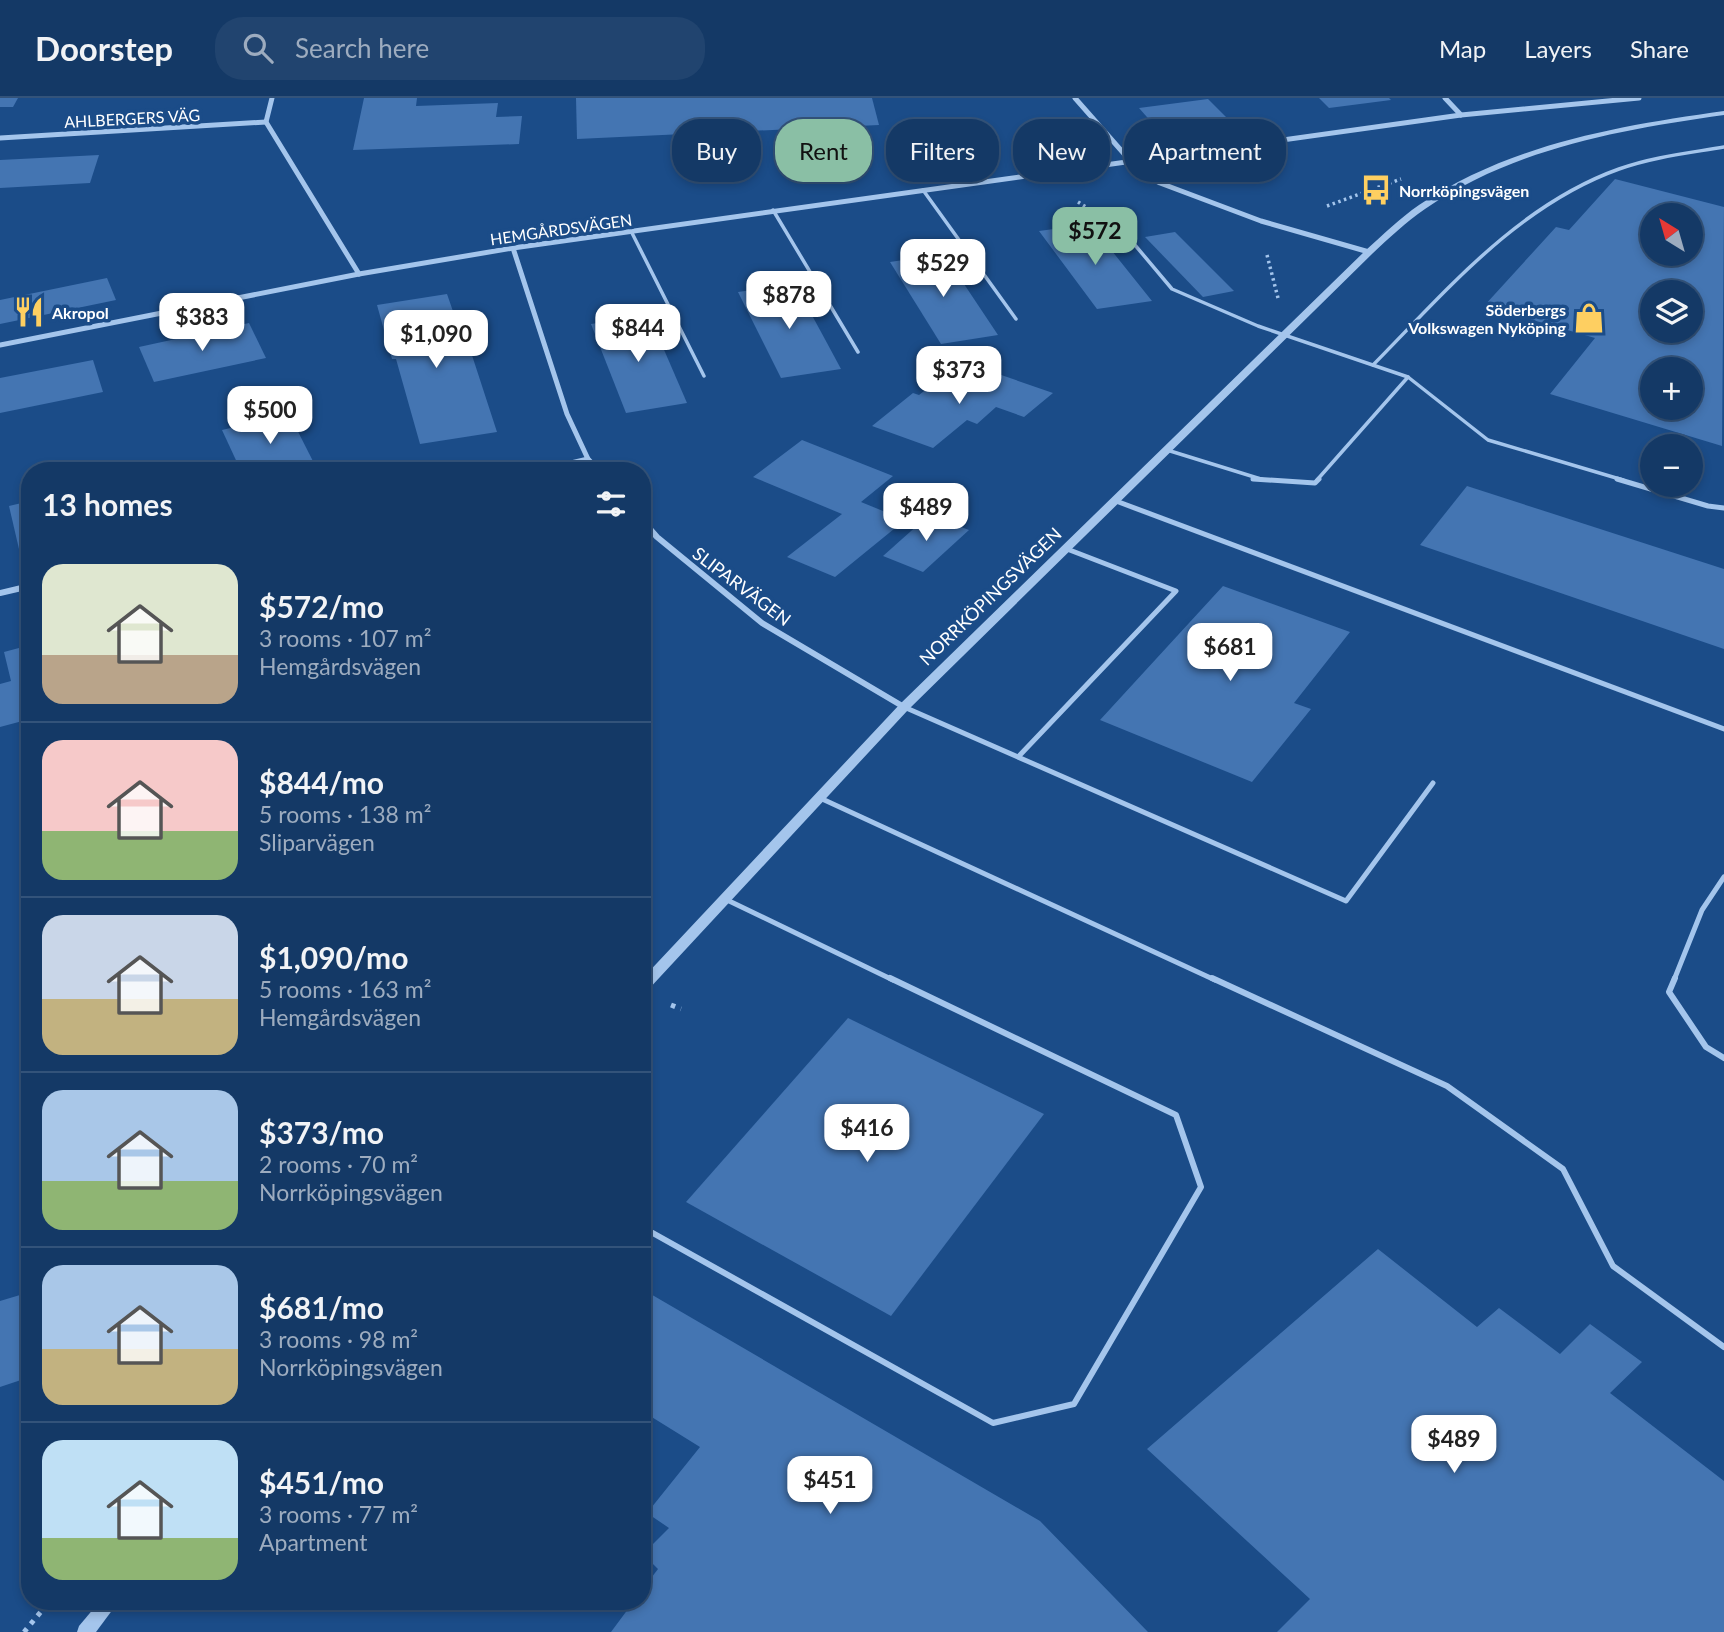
<!DOCTYPE html>
<html lang="en">
<head>
<meta charset="utf-8">
<style>
  :root { --surface:#143966; --page:#21446f; --text:#f1f3f6; --muted:#9dacbf; --line:#33537a; --accent:#8abfa5 }
  body { margin:0; font-family:Lato,sans-serif; background:var(--page); color:var(--text); height:100vh; display:flex; flex-direction:column; font-size:26px; white-space:nowrap }
  * { box-sizing:border-box; margin:0 }
  p { font-size:23px; color:var(--muted) }
  .icon { flex:none; width:38px; height:38px; fill:none; stroke:currentColor; stroke-width:2; stroke-linecap:round; stroke-linejoin:round }
  .map { position:relative; flex:1; overflow:hidden }
  .drawer { position:absolute; left:21px; top:364px; width:630px; height:1148px; display:flex; flex-direction:column; background:var(--surface); border-radius:28px; box-shadow:0 4px 10px #0003,0 0 0 2px var(--line) }
  .drawer>* { flex:none }
  .banner { position:absolute; left:672px; top:21px; width:665px; height:63px; display:flex; gap:14px }
  .needle { width:46px; rotate:323deg }
  .buttons { position:absolute; left:1640px; top:105px; display:grid; gap:14px }
  .buttons a { display:grid; place-items:center; width:63px; height:63px; border-radius:50%; background:var(--surface); box-shadow:0 4px 10px #0003,0 0 0 2px var(--line); font-size:35px }
  .price { position:absolute; translate:-50% -60px; padding:0 16px; border-radius:14px; background:#fff; color:#222; font-size:23px; line-height:46px; filter:drop-shadow(0 2px 4px #0008) }
  .price::after { content:''; position:absolute; left:50%; top:42px; width:21px; height:16px; margin-left:-10px; background:inherit; clip-path:polygon(0 0,100% 0,50% 100%) }
  .price.current { background:var(--accent); color:#111 }
  ul { padding:0; list-style:none }
  li { display:flex; align-items:center; gap:21px; height:175px; padding:0 21px }
  li+li { border-top:2px solid var(--line) }
  li span { display:grid; place-items:center; flex:none; width:196px; height:140px; border-radius:21px; color:#555 }
  li>.icon { margin-inline-start:auto }
  span .icon { width:84px; height:84px; fill:#fffc; stroke-width:1 }
  li b { font-size:30px }
  h2 { display:flex; justify-content:space-between; align-items:center; height:84px; padding:0 21px; font-size:30px }
  .pill { padding:0 24px; border-radius:28px; background:var(--surface); box-shadow:0 4px 10px #0003,0 0 0 2px var(--line); font-size:24px; line-height:63px }
  .pill.current { background:var(--accent); color:#111 }
  header { display:flex; align-items:center; gap:42px; box-sizing:border-box; height:98px; padding:0 35px; background:var(--surface); border-bottom:2px solid var(--line) }
  header strong { font-size:33px }
  nav { display:flex; gap:38px; margin-inline-start:auto; font-size:24px }
  .search { width:490px; height:63px; background:var(--page); display:flex; align-items:center; gap:18px; box-sizing:border-box; padding:0 24px; border-radius:28px; color:var(--muted); font-size:26px }
  .map>svg:first-child { display:block }
  .building { fill:#4475b2; fill-rule:evenodd }
  .lines { fill:none; stroke-linecap:round; stroke-linejoin:round }
  .path-far1 { stroke:#a4c5ec; stroke-width:3.5; stroke-dasharray:2.5 3.5; stroke-linecap:butt }
  .path { stroke:#a4c5ec; stroke-width:5; stroke-dasharray:4.5 6; stroke-linecap:butt }
  .service-far2 { stroke:#a4c5ec; stroke-width:3.5 }
  .service-far1 { stroke:#a4c5ec; stroke-width:5 }
  .service { stroke:#a4c5ec; stroke-width:6 }
  .minor-far1 { stroke:#a4c5ec; stroke-width:5 }
  .minor { stroke:#a4c5ec; stroke-width:6 }
  .tertiary { fill:#a4c5ec; fill-rule:evenodd }
  .labels { text-anchor:middle; dominant-baseline:central; stroke-width:7; stroke-linejoin:round; paint-order:stroke }
  .far-street-label { font-size:16px; fill:#fff; stroke:#1b4c88 }
  .far-poi-label { font-size:16px; font-weight:bold; fill:#fff; stroke:#1b4c88; text-anchor:start }
  .street-label { font-size:18px; fill:#fff; stroke:#1b4c88 }
</style>
</head>
<body>
<header>
<strong>Doorstep</strong>
<div class="search"><svg class="icon" aria-label="search" viewBox="0 0 24 24"><circle cx="10" cy="10" r="6"/><path d="M15 15l6 6"/></svg>Search here</div>
<nav><a>Map</a><a>Layers</a><a>Share</a></nav>
</header>
<div class="map">
<svg width="1724" height="1534" viewBox="0 0 1724 1534">
  <rect width="100%" height="100%" fill="#1b4c88"/>
  <g class="building">
    <polygon points="0,0 18,0 13,9 0,9"/>
    <polygon points="364,0 417,0 416,8 498,5 496,19 522,18 519,46 353,52"/>
    <polygon points="576,0 872,0 879,27 577,41"/>
    <polygon points="1319,0 1389,0 1391,2 1329,10"/>
    <polygon points="1208,1 1232,25 1161,35 1139,10"/>
    <polygon points="99,57 90,85 0,90 0,62"/>
    <path d="M1615,81L1724,109L1722,348L1550,296L1595,240L1484,208L1556,129L1569,132ZM1652,117H1690V156H1652ZM1652,194H1690V233H1652ZM1652,271H1690V310H1652Z"/>
    <polygon points="1091,126 1108,148 1152,203 1097,211 1039,133"/>
    <polygon points="1175,134 1234,193 1203,199 1145,139"/>
    <polygon points="944,156 998,237 941,246 890,164"/>
    <polygon points="107,180 116,202 0,226 0,202"/>
    <polygon points="795,186 827,245 841,271 781,280 738,194"/>
    <polygon points="447,196 464,245 468,245 497,334 420,346 396,261 392,261 377,207"/>
    <polygon points="649,217 687,305 626,315 591,226"/>
    <polygon points="249,225 266,260 154,284 139,249"/>
    <polygon points="93,262 103,294 0,315 0,280"/>
    <polygon points="981,270 1053,295 1024,319 996,309 977,326 967,322 933,350 872,328 913,295 919,297 937,283 956,289"/>
    <polygon points="289,316 318,373 241,373 222,332"/>
    <polygon points="802,342 893,378 861,404 905,422 835,479 787,459 842,416 753,379"/>
    <polygon points="1467,388 1724,471 1724,551 1420,447"/>
    <polygon points="30,403 30,449 19,451 9,408"/>
    <polygon points="929,417 969,432 923,474 883,458"/>
    <polygon points="1223,488 1350,534 1294,605 1311,611 1252,684 1100,622"/>
    <polygon points="30,547 30,621 0,629 0,586 11,583 4,554"/>
    <polygon points="848,920 1044,1016 891,1218 686,1104"/>
    <polygon points="1378,1151 1477,1229 1499,1210 1560,1256 1590,1226 1642,1264 1610,1295 1724,1383 1724,1534 1277,1534 1310,1501 1147,1351"/>
    <polygon points="642,1191 1040,1423 1148,1534 611,1534 634,1503 642,1503 642,1492 658,1471 643,1456 669,1430 647,1415 700,1349 642,1313"/>
    <polygon points="30,1194 30,1279 0,1289 0,1203"/>
  </g>
  <g class="lines">
    <g class="path-far1">
      <polyline points="1078,104 1100,118"/>
      <polyline points="1327,108 1401,81"/>
      <polyline points="1267,157 1278,200"/>
    </g>
    <g class="path">
      <polyline points="671,907 681,911"/>
      <polyline points="24,1534 50,1503"/>
    </g>
    <g class="service-far2">
      <polyline points="923,92 1016,221"/>
      <polyline points="773,112 858,254"/>
      <polyline points="631,133 704,278"/>
      <polyline points="1124,134 1172,191 1258,228 1408,279 1317,382"/>
      <path d="M1373,267C1446,193 1518,107 1619,71C1652,59 1689,55 1724,49"/>
      <polyline points="1408,279 1488,342 1623,382"/>
      <polyline points="1167,352 1264,382"/>
    </g>
    <g class="service-far1">
      <polyline points="1253,381 1315,385 1319,381"/>
      <polyline points="1617,381 1708,408 1724,410"/>
      <polyline points="1116,403 1724,631"/>
      <polyline points="904,609 1346,803 1433,685"/>
      <polyline points="1019,658 1176,493 1067,451"/>
      <polyline points="820,700 1215,882"/>
      <polyline points="725,801 893,882"/>
      <polyline points="1674,882 1702,812 1724,779"/>
    </g>
    <g class="service">
      <polyline points="1212,880 1447,988 1563,1071 1613,1168 1724,1249"/>
      <polyline points="1675,880 1669,894 1706,949 1724,960"/>
      <polyline points="642,1129 993,1325 1074,1306 1201,1089 1176,1017 890,880"/>
    </g>
    <g class="minor-far1">
      <polyline points="272,0 266,24 359,176"/>
      <polyline points="1075,0 1141,75 1160,85 1261,123 1369,154"/>
      <polyline points="1445,0 1461,17"/>
      <polyline points="0,40 266,24"/>
      <polyline points="513,150 567,316 588,361 599,373"/>
      <polyline points="0,247 359,176 513,150 1461,17 1639,0"/>
      <polyline points="537,373 588,361"/>
    </g>
    <g class="minor">
      <polyline points="642,422 657,439 762,525 904,609"/>
      <polyline points="0,495 30,488"/>
    </g>
    <g class="tertiary">
      <path d="M1724,13V17C1619,32 1515,50 1425,111C1406,124 1389,140 1372,156L908,612L647,893L642,895V881L900,606L1366,152C1383,137 1400,120 1419,107C1511,46 1617,28 1724,13Z"/>
      <polygon points="100,1503 119,1503 96,1534 77,1534 79,1528"/>
    </g>
  </g>
  <defs>
    <g id="bus-bare" transform="scale(2.415)"><path d="M-5-6H5V4H4V6H2V4H-2V6H-4V4H-5ZM-3.5-4V0h7V-4ZM-3.5 1.2v1.5H-2V1.2ZM2 1.2v1.5H3.5V1.2Z" fill="#fecf61" stroke="#1b4c88" stroke-width="2.5" paint-order="stroke"/></g>
    <g id="restaurant-bare" transform="scale(2.415)"><path d="M-5-6h1v4h1v-4h1v4h1v-4h1v5L-1.5 .5V6h-2V.5L-5-1ZM5-6V6H3V1.5H1.5Q1.5-4 5-6Z" fill="#fecf61" stroke="#1b4c88" stroke-width="2.5" paint-order="stroke"/></g>
    <g id="shop-bare" transform="scale(2.415)"><path d="M-5-2.5h2.3a2.7 3.5 0 0 1 5.4 0H5L5.5 6h-11ZM-1.5-2.5h3a1.5 2.3 0 0 0-3 0Z" fill="#fecf61" stroke="#1b4c88" stroke-width="2.5" paint-order="stroke"/></g>
  </defs>
  <g fill-rule="evenodd">
    <use href="#bus-bare" x="1376" y="92"/>
    <use href="#restaurant-bare" x="29" y="214"/>
    <use href="#shop-bare" x="1589" y="220"/>
  </g>
  <g class="labels">
    <g class="far-street-label">
      <text transform="translate(132 20) rotate(-3)">AHLBERGERS VÄG</text>
      <text transform="translate(561 131) rotate(-8)">HEMGÅRDSVÄGEN</text>
    </g>
    <g class="far-poi-label">
      <text x="1399" y="92">Norrköpingsvägen</text>
      <text x="1566" y="211" text-anchor="end">Söderbergs<tspan x="1566" dy="18">Volkswagen Nyköping</tspan></text>
      <text x="52" y="214">Akropol</text>
    </g>
    <g class="street-label">
      <text transform="translate(742 488) rotate(37)">SLIPARVÄGEN</text>
      <text transform="translate(990 498) rotate(-44)">NORRKÖPINGSVÄGEN</text>
    </g>
  </g>
</svg>
<div class="buttons">
<a><svg class="needle" viewBox="-14 -14 28 28"><path d="M0-13l5 13h-10z" fill="#e53935"/><path d="M0 13l5-13h-10z" fill="#9dacbf"/></svg></a>
<a><svg class="icon" aria-label="layers" viewBox="0 0 24 24"><path d="M12 4l9 5-9 5-9-5zM3 14l9 5 9-5"/></svg></a>
<a>+</a>
<a>−</a>
</div>
<b class="price current" style="left:1095px;top:169px">$572</b>
<b class="price" style="left:943px;top:201px">$529</b>
<b class="price" style="left:789px;top:233px">$878</b>
<b class="price" style="left:202px;top:255px">$383</b>
<b class="price" style="left:638px;top:266px">$844</b>
<b class="price" style="left:436px;top:272px">$1,090</b>
<b class="price" style="left:959px;top:308px">$373</b>
<b class="price" style="left:270px;top:348px">$500</b>
<b class="price" style="left:926px;top:445px">$489</b>
<b class="price" style="left:1230px;top:585px">$681</b>
<b class="price" style="left:867px;top:1066px">$416</b>
<b class="price" style="left:1454px;top:1377px">$489</b>
<b class="price" style="left:830px;top:1418px">$451</b>
<div class="banner">
<a class="pill">Buy</a>
<a class="pill current">Rent</a>
<a class="pill">Filters</a>
<a class="pill">New</a>
<a class="pill">Apartment</a>
</div>
<section class="drawer">
<h2>13 homes<svg class="icon" aria-label="filters" viewBox="0 0 24 24"><path d="M4 7h16M4 17h16"/><circle cx="9" cy="7" r="2"/><circle cx="15" cy="17" r="2"/></svg></h2>
<ul>
<li><span style="background:linear-gradient(#dfe7d0 65%,#b9a48a 0)"><svg class="icon" aria-label="home" viewBox="0 0 24 24"><path d="M3 11l9-7 9 7M6 9v11h12V9"/></svg></span><div><b>$572/mo</b><p>3 rooms · 107 m²</p><p>Hemgårdsvägen</p></div></li>
<li><span style="background:linear-gradient(#f6c9c9 65%,#8fb573 0)"><svg class="icon" aria-label="home" viewBox="0 0 24 24"><path d="M3 11l9-7 9 7M6 9v11h12V9"/></svg></span><div><b>$844/mo</b><p>5 rooms · 138 m²</p><p>Sliparvägen</p></div></li>
<li><span style="background:linear-gradient(#c9d6e8 60%,#c2b280 0)"><svg class="icon" aria-label="home" viewBox="0 0 24 24"><path d="M3 11l9-7 9 7M6 9v11h12V9"/></svg></span><div><b>$1,090/mo</b><p>5 rooms · 163 m²</p><p>Hemgårdsvägen</p></div></li>
<li><span style="background:linear-gradient(#a9c7e8 65%,#8fb573 0)"><svg class="icon" aria-label="home" viewBox="0 0 24 24"><path d="M3 11l9-7 9 7M6 9v11h12V9"/></svg></span><div><b>$373/mo</b><p>2 rooms · 70 m²</p><p>Norrköpingsvägen</p></div></li>
<li><span style="background:linear-gradient(#a9c7e8 60%,#c2b280 0)"><svg class="icon" aria-label="home" viewBox="0 0 24 24"><path d="M3 11l9-7 9 7M6 9v11h12V9"/></svg></span><div><b>$681/mo</b><p>3 rooms · 98 m²</p><p>Norrköpingsvägen</p></div></li>
<li><span style="background:linear-gradient(#bfe0f5 70%,#8fb573 0)"><svg class="icon" aria-label="home" viewBox="0 0 24 24"><path d="M3 11l9-7 9 7M6 9v11h12V9"/></svg></span><div><b>$451/mo</b><p>3 rooms · 77 m²</p><p>Apartment</p></div></li>
</ul>
</section>
</div>
</body>
</html>
